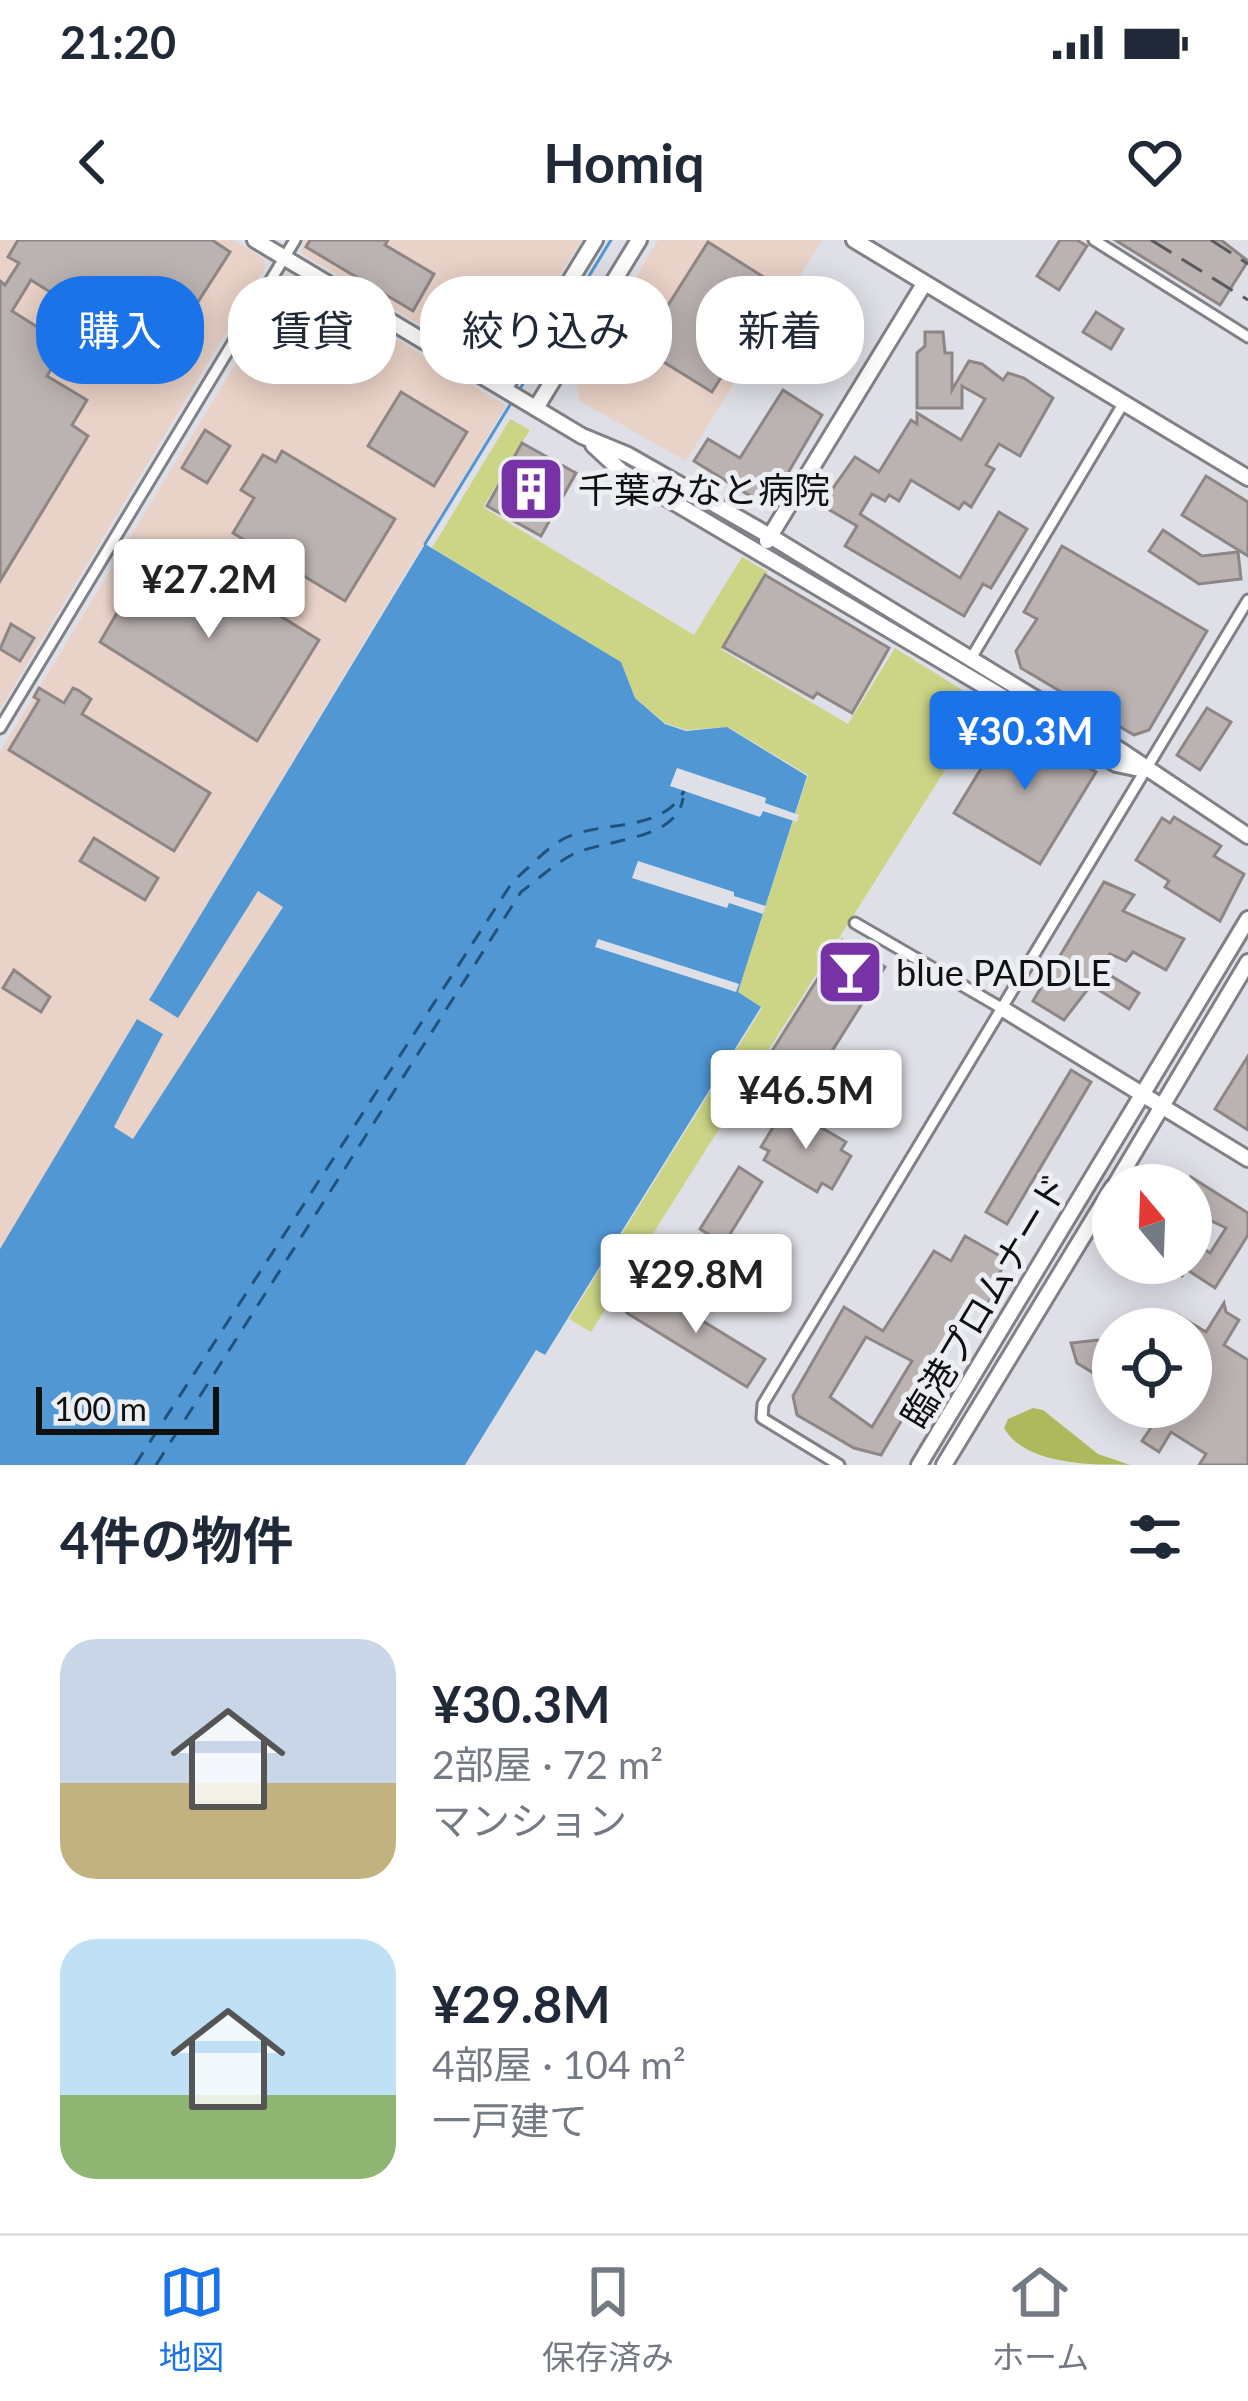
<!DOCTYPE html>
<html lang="ja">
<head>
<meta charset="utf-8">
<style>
  :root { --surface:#fff; --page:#f6f6f7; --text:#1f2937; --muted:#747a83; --line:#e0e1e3; --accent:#1a73e8 }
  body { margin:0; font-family:Lato,"Noto Sans JP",sans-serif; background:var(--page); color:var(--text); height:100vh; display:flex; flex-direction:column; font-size:45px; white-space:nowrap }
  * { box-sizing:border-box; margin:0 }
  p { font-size:39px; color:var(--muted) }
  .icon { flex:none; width:66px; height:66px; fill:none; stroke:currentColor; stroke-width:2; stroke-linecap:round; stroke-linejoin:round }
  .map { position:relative; height:1225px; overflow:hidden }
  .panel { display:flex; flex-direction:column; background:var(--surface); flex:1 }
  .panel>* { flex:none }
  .hud { position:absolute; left:36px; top:36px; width:1176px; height:108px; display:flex; gap:24px }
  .needle { width:78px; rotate:341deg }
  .tools { position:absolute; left:1092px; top:924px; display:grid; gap:24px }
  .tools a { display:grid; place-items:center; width:120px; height:120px; border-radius:50%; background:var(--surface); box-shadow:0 6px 30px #0003; font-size:60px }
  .scale { position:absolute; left:36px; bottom:30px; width:183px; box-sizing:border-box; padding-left:12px; border:6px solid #0f1012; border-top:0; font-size:33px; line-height:42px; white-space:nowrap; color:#0f1012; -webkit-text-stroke:9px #eceef4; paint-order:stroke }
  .price { position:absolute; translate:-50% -102px; padding:0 27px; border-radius:12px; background:#fff; color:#222; font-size:39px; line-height:78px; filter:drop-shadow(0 3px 6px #0008) }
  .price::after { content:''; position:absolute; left:50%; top:72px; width:36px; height:27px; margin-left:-18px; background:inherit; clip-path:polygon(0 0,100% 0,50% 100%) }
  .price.on { background:var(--accent); color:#fff }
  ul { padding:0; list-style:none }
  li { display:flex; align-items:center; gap:36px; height:300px; padding:0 60px }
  li span { display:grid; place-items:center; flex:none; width:336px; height:240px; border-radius:36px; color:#555 }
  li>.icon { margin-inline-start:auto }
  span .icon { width:144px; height:144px; fill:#fffc; stroke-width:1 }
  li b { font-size:51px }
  h2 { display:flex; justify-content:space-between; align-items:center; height:144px; padding:0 60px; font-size:51px }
  .tag { padding:0 42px; border-radius:48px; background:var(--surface); box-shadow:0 6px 30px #0003; font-size:42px; line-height:108px }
  .tag.on { background:var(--accent); color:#fff }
  .status { display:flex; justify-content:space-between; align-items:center; height:84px; padding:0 60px; background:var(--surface); direction:ltr }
  .status svg { height:33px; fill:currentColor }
  header { display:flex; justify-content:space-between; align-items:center; height:156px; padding:0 60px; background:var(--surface); font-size:54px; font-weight:700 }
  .tab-bar { display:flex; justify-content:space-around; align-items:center; height:168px; border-top:3px solid var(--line); background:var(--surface); font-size:33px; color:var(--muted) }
  .tab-bar a { display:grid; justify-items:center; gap:6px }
  .tab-bar .on { color:var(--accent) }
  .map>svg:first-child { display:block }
  .industrial { fill:#e9d2c7 }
  .green { fill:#ccd586 }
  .forest { fill:#aeb85d }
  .water { fill:#5197d4 }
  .pier { fill:#dfe0e7 }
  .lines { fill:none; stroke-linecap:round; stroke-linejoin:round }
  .stream { stroke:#5197d4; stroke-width:3 }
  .ferry { stroke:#20527b; stroke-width:3; stroke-dasharray:15 12; stroke-linecap:butt }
  .building { fill:#bbb3b2; stroke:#8d8685; stroke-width:3; fill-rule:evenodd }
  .street-casing { stroke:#808187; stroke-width:15 }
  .secondary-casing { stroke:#808187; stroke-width:20 }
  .street { stroke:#fff; stroke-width:9 }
  .secondary { stroke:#fff; stroke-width:14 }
  .rail { stroke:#58595d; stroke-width:3; stroke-dasharray:24 12; stroke-linecap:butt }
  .labels { text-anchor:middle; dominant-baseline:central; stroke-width:10; stroke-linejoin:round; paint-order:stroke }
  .poi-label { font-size:36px; fill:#0f1012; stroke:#eceef4; text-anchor:start }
  .street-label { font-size:36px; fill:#0f1012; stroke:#eceef4 }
</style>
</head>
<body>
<div class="status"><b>21:20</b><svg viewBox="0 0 49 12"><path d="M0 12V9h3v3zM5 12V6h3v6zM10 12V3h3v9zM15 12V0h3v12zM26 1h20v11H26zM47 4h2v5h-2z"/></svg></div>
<header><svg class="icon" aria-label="back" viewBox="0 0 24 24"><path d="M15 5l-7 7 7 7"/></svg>Homiq<svg class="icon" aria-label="heart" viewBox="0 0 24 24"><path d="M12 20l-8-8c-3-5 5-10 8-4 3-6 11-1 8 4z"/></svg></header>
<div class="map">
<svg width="1248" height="1225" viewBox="0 0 1248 1225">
  <rect width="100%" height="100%" fill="#dfe0e7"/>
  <g class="industrial">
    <polygon points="0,0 234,0 263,18 266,26 0,469"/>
    <polygon points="304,0 582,0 499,132 301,13"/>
    <polygon points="658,0 822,0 686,221 580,161 575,137"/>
    <polygon points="295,37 506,166 149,760 259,650 283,666 134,899 114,887 163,794 137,780 0,1009 0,512 287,39"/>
  </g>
  <polygon class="green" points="510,179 530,190 483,267 694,395 742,317 768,332 722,410 848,484 895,408 986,465 591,1092 569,1079 762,768 738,752 808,535 728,487 686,490 665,483 635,458 621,422 432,308"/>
  <path class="forest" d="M1033,1168L1043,1170L1098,1214L1130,1225C1090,1225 1025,1225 1004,1188L1008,1179Z"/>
  <polygon class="water" points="425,304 621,422 635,458 665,484 686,491 727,487 807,536 738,752 761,767 545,1115 536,1110 465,1225 0,1225 0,1009 137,779 163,794 114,887 133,899 283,667 258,651 178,778 149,760"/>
  <g class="pier">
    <polygon points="677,528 766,558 765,563 799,575 797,582 763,571 760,577 670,546"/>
    <polygon points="638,621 734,652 734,656 766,666 763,674 729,663 727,668 632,638"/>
    <polygon points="598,699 739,744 736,752 595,707"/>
  </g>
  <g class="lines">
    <g class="stream">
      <polyline points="518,152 611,0"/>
      <polyline points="425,304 513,160"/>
    </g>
    <g class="ferry">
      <path d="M135,1225L513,641C529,628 546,608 565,598C602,580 663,593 684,551"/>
      <path d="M156,1225L521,652C536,641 551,627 568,617C599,598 677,603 683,558"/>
    </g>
  </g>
  <g class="building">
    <polygon points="18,0 212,0 230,12 158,124 118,102 132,74 144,81 134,97 151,108 177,66 134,40 118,65 106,58 103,64 98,61 88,76 31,40 12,71 66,105 47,136 87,160 72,185 88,196 0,341 0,41 5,45 19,23 8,17"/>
    <polygon points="310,0 388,0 385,5 434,34 413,71 306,7"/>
    <polygon points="1060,0 1077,0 1087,6 1059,50 1037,36"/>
    <polygon points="1115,0 1221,0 1248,21 1220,65"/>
    <polygon points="708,2 778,46 712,152 641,108"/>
    <polygon points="325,71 347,85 352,78 370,88 345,129 287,94 293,84 310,95"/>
    <polygon points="1096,72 1123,89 1111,109 1083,92"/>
    <polygon points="925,92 943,92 945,113 952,113 952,150 969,121 982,124 1003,140 1008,133 1024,138 1053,158 1020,216 999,204 986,225 994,229 971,267 964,262 959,269 911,240 899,261 889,255 885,261 872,254 860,274 960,338 999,272 1027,289 991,348 983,344 964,376 845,306 857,286 821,265 855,217 879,232 911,180 917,184 917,173 961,200 985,159 962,146 962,168 917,168 917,113 925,106"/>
    <polygon points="783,150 822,175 768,267 694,221 708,199 740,218"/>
    <polygon points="401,152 467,192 434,246 368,206"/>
    <polygon points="205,190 230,206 207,243 182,228"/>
    <polygon points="522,203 576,233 541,296 487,266"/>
    <polygon points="282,211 395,279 345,361 233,293 254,258 241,250 263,215 276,222"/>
    <polygon points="1206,236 1248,262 1248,316 1182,275"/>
    <polygon points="1163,290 1202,316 1238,312 1241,339 1199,344 1149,311"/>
    <polygon points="159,301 319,400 257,501 100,402"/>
    <polygon points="1062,306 1207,391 1149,490 1134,495 1021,428 1016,411 1037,379 1024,372"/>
    <polygon points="765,335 889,408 852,473 817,453 813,458 723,407"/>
    <polygon points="11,384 34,398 20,421 0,409"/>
    <polygon points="39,448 64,463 73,448 78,450 91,459 82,474 210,553 174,611 9,510 39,460 34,457"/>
    <polygon points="1207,468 1231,482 1200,530 1177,515"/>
    <polygon points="1010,481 1096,532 1040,624 954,573"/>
    <polygon points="1174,577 1221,606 1214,616 1244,634 1220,681 1165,647 1169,641 1136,620 1162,578 1170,583"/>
    <polygon points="94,598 158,638 145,660 80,621"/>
    <polygon points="1104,642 1134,655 1123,671 1184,699 1166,730 1133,712 1126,721 1110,714 1100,729 1139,753 1129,769 1091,745 1064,780 1033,761"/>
    <polygon points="842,700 885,727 815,838 772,811"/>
    <polygon points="14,730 50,757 41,772 3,748"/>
    <polygon points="1248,816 1248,890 1215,869"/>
    <polygon points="1071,830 1091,842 1007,984 986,972"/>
    <polygon points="793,871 846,902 841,910 851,916 832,949 822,943 817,952 764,920 769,911 761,907 781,874 788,879"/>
    <polygon points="739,927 762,942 724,1004 700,989"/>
    <polygon points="1191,937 1248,973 1248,995 1215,1048 1186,1029 1182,1036 1161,1023 1191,1023 1191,1001 1210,1013 1226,988 1191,971"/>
    <path d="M965,996L1007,1020L991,1048L996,1051L983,1071L970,1063L918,1144L922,1146L881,1215L854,1208L797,1175L793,1156L844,1067L883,1091L934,1011L951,1021ZM866,1097L912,1121L872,1187L830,1157Z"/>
    <polygon points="644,1045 765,1119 747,1147 627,1073"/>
    <polygon points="1224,1063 1226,1072 1239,1080 1224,1105 1248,1120 1248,1225 1199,1225 1206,1214 1171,1192 1159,1212 1142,1201 1152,1186 1141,1179 1149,1167 1191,1167 1191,1089 1160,1089 1157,1079 1178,1075 1206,1092"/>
    <polygon points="1098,1100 1113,1109 1113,1145 1077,1123 1071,1103"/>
  </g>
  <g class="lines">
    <g class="street-casing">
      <g id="street">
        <polyline points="1094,0 1248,97"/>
        <polyline points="970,420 1123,164"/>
        <polyline points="0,488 295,0"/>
        <polyline points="855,683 1003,769"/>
        <polyline points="839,1225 762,1178 763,1164 1248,360"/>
      </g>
    </g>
    <g class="secondary-casing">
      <g id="secondary">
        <polyline points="255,0 582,196 628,215 770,296 1123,512 1248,596"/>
        <polyline points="854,0 1248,238"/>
        <polyline points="504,149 595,0"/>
        <polyline points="536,168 639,0"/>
        <polyline points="593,205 621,231 1116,524 1140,529"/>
        <polyline points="767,301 924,44"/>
        <polyline points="1003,769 1248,919"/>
        <polyline points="1115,945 1248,722"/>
        <polyline points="919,1225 1248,679"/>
        <polyline points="944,1225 1113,947"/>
      </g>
    </g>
    <use href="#street" class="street"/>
    <use href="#secondary" class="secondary"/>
    <g class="rail">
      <polyline points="1151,0 1248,60"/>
      <polyline points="1211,0 1248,24"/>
    </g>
  </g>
  <defs>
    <g id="building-square" transform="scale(3.45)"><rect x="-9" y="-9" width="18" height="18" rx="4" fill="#7732a5" stroke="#eceef4"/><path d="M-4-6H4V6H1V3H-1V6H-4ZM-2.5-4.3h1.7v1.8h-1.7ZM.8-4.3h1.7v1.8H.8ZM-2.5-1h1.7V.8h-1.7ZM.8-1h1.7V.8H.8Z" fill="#fff"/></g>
    <g id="bar-square" transform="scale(3.45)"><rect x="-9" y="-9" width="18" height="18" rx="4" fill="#7732a5" stroke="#eceef4"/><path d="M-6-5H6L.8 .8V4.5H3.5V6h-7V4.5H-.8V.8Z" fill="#fff"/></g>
  </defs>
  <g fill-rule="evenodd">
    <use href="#building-square" x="531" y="249"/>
    <use href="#bar-square" x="850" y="732"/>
  </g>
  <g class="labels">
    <g class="poi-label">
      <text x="578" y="249">千葉みなと病院</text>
      <text x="896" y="732">blue PADDLE</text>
    </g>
    <g class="street-label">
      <text transform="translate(984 1060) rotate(-59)">臨港プロムナード</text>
    </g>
  </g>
</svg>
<div class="tools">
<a><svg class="needle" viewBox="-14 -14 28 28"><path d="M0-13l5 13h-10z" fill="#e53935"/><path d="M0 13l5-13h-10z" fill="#747a83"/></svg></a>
<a><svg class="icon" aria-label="locate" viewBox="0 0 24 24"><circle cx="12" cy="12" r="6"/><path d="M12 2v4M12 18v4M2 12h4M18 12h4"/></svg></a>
</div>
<div class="scale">100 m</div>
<b class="price" style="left:209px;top:401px">¥27.2M</b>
<b class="price on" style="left:1025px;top:553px">¥30.3M</b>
<b class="price" style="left:806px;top:912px">¥46.5M</b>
<b class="price" style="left:696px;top:1096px">¥29.8M</b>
<div class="hud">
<a class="tag on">購入</a>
<a class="tag">賃貸</a>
<a class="tag">絞り込み</a>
<a class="tag">新着</a>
</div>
</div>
<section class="panel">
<h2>4件の物件<svg class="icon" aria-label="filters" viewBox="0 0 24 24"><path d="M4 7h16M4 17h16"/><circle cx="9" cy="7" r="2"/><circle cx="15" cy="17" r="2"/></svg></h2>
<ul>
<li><span style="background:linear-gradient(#c9d6e8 60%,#c2b280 0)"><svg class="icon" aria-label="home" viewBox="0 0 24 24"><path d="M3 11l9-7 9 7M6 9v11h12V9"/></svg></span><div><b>¥30.3M</b><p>2部屋 · 72 m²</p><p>マンション</p></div></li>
<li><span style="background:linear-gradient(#bfe0f5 65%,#8fb573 0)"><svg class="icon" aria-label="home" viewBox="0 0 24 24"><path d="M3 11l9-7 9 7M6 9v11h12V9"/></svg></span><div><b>¥29.8M</b><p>4部屋 · 104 m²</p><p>一戸建て</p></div></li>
</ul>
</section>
<nav class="tab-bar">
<a class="on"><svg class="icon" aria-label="map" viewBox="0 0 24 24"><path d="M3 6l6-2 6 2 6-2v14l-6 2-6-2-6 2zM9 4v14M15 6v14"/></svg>地図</a>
<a><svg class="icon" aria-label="saved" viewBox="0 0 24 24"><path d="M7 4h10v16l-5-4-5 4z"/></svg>保存済み</a>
<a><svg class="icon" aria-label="home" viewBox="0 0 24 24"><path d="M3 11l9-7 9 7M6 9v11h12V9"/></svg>ホーム</a>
</nav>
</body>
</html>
